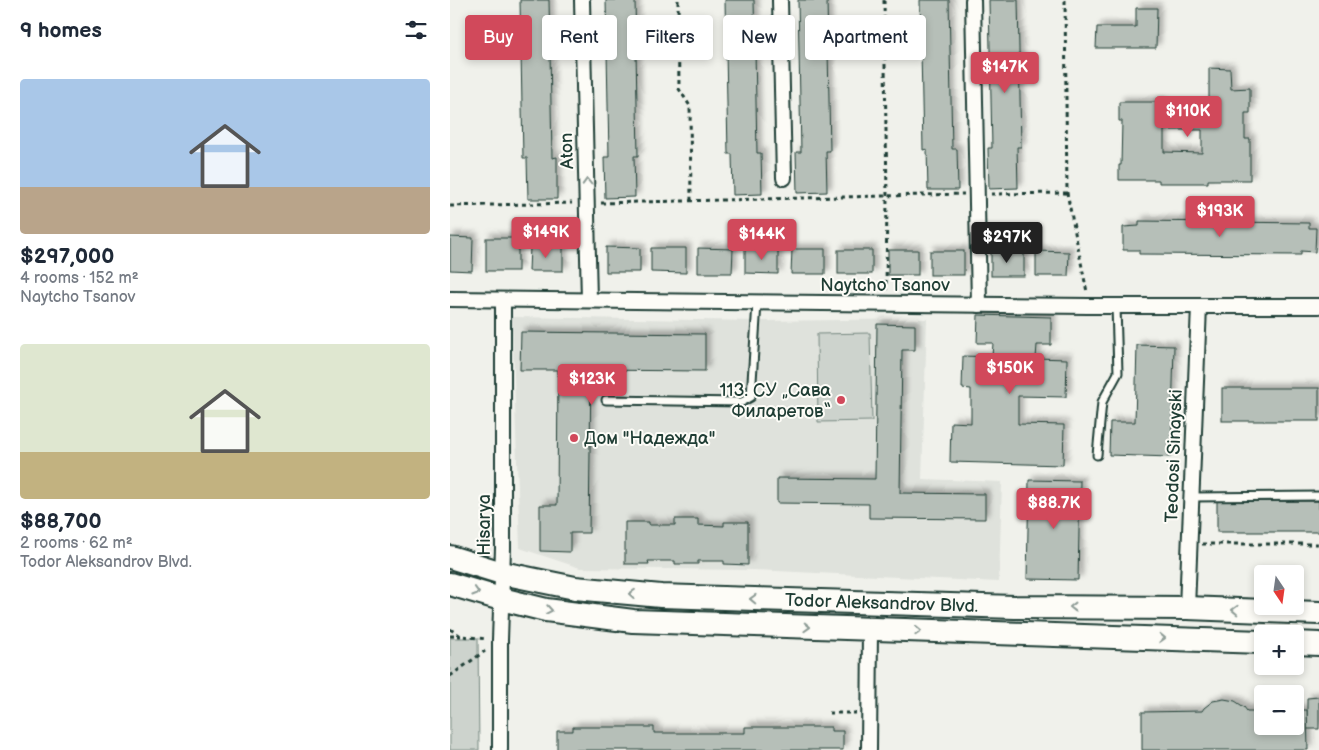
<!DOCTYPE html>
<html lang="en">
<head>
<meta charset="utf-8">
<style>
  :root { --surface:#fff; --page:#f6f6f7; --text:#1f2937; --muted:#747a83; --accent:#d1495b }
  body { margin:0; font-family:"Balsamiq Sans",sans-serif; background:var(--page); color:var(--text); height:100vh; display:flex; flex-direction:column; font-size:19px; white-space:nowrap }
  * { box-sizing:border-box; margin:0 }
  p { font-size:16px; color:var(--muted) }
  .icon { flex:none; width:28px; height:28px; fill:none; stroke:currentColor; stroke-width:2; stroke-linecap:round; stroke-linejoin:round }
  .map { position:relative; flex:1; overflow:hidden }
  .side { display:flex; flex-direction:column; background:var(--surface); width:450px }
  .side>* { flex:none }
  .banner { position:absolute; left:15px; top:15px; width:475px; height:45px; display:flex; gap:10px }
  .needle { width:32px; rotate:167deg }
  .controls { position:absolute; left:804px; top:565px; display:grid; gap:10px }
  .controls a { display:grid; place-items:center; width:50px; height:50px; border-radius:5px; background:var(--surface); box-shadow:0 2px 8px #0003; font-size:25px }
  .price { position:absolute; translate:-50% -42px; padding:0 11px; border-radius:5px; background:var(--accent); color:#fff; font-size:16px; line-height:32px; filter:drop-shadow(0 1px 2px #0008) }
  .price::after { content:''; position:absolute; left:50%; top:30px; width:15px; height:11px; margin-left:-8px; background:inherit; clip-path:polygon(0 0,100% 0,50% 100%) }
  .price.selected { background:#222; color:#fff }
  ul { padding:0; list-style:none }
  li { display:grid; align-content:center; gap:10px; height:265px; padding:0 20px }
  li span { display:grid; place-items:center; height:155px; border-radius:5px; color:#555 }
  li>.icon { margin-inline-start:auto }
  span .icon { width:90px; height:90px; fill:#fffc; stroke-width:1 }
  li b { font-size:21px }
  h2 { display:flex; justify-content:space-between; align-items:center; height:60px; padding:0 20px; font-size:21px }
  .chip { padding:0 18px; border-radius:5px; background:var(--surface); box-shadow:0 2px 8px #0003; font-size:18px; line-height:45px }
  .chip.selected { background:var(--accent); color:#fff }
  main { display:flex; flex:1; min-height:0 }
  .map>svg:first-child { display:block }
  .built { fill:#dfe2dc }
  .green { fill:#cdd3cd; stroke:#768880 }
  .building { fill:#b6bfb8; stroke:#1f3d34; fill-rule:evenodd; filter:url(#shadow) }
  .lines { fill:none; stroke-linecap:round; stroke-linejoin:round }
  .lane-casing { stroke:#1f3d34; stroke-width:11 }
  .street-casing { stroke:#1f3d34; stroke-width:18 }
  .primary-casing { stroke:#1f3d34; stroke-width:26 }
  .path { stroke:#1f3d34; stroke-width:3; stroke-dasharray:4 4; stroke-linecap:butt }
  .lane { stroke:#fdfcf7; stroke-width:7 }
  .street { stroke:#fdfcf7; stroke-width:14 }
  .primary { stroke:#fdfcf7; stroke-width:22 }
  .oneway { stroke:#8e9c96 }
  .poi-dot { fill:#d1495b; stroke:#fdfcf7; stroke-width:2 }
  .labels { text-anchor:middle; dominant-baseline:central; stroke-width:4; stroke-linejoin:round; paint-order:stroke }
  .street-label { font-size:18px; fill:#1f3d34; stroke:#fdfcf7 }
  .poi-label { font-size:18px; fill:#1f3d34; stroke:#fdfcf7; text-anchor:end }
</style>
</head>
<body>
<main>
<section class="side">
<h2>9 homes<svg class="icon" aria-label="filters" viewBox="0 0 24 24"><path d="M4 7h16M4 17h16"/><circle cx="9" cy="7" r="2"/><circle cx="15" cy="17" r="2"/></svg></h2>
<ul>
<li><span style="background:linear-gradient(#a9c7e8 70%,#b9a48a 0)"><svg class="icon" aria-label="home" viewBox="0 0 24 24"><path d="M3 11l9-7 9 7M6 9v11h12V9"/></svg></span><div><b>$297,000</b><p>4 rooms · 152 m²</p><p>Naytcho Tsanov</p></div></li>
<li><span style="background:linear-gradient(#dfe7d0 70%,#c2b280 0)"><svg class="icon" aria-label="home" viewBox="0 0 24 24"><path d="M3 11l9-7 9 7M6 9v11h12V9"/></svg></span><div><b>$88,700</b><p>2 rooms · 62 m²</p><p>Todor Aleksandrov Blvd.</p></div></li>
</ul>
</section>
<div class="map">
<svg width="869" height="750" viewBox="0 0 869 750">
  <defs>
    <filter id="shadow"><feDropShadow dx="4.5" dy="-4.5" stdDeviation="2.5" flood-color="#0004"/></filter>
  </defs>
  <rect width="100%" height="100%" fill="#f0f1eb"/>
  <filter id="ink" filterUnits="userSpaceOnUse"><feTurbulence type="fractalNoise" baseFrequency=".02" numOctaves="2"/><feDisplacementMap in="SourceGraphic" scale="10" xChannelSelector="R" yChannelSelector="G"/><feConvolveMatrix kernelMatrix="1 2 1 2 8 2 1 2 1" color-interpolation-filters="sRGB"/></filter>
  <g filter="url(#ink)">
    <polygon class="built" points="62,317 310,321 477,319 472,479 552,482 549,582 304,570 130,568 70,548"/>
    <g class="green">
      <polygon points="420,333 422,421 368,422 367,334"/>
      <polygon points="0,638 28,638 29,750 0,750"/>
    </g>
    <g class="building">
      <polygon points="70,0 99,0 102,158 107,157 107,199 78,199 77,158 73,158"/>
      <polygon points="156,0 185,0 188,156 184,156 185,197 155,198 154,157 159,157"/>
      <polygon points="275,0 304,0 307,153 311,153 312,194 283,195 282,154 278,154"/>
      <polygon points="348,0 377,0 380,151 376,151 377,192 347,193 346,152 351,152"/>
      <polygon points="470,0 499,0 502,149 507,149 508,190 478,190 477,149 473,150"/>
      <polygon points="539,0 568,0 571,147 567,147 568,188 539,189 538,148 542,148"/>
      <polygon points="686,8 707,8 706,48 646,48 647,27 686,27"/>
      <path d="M759,68L780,69L781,89L800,88V113H795V139H800V180H758V183H709V180H669V165H671L672,121H669V102H714V112H759ZM714,130H752V153L714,152Z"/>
      <polygon points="689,221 859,223 859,228 866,228 865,252 851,251 851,255 689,254 689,250 673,250 673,227 689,226"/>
      <polygon points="0,237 23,238 22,271 0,270"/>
      <rect x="36" y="238" width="32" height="33"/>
      <polygon points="80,247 113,247 113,271 79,271"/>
      <polygon points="156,247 190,248 190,272 156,272"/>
      <polygon points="201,248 236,248 236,273 201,272"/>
      <polygon points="248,248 283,249 282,273 248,273"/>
      <polygon points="295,249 328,249 328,274 295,273"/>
      <polygon points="342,249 375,249 375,274 341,274"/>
      <rect x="388" y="250" width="34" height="24"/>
      <rect x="438" y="250" width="30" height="25"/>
      <rect x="480" y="251" width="34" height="24"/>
      <rect x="541" y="251" width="33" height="25"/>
      <polygon points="586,251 619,252 618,276 586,276"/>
      <polygon points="528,315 601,317 601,345 587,345 586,358 617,359 616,397 568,396 568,424 614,425 613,465 500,462 501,422 521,423 521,389 512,388 513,356 542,357 543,343 527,343"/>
      <polygon points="427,324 465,325 465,350 452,350 450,493 535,494 535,519 419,518 419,504 327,503 327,478 425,479"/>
      <polygon points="71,332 255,334 255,371 141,370 139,533 120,533 120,552 90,551 90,505 107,505 108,370 70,370"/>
      <polygon points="687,345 724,346 721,457 659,455 660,422 685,422"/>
      <rect x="772" y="388" width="97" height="33"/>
      <polygon points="579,480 630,481 628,580 577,579"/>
      <rect x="767" y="501" width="102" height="31"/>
      <polygon points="225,519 248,519 248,525 274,526 274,522 298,522 298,565 274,564 274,561 248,561 248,564 225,564 225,561 198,561 199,564 175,564 175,522 199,522 199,525 225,525"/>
      <polygon points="869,697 869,729 857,729 857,698"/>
      <polygon points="774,699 785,701 794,707 797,711 812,711 812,726 845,726 845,710 857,710 858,750 692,750 692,712 752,711 754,708 763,701"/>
      <polygon points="123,727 204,727 204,733 295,733 295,727 381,727 381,731 393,731 393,750 107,750 107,731 123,731"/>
    </g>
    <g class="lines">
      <g class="lane-casing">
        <g id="lane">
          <polyline points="156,400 292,402 301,397 307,303"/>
          <polyline points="647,455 652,402 668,373 666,306"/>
          <polyline points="742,497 869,496"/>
        </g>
      </g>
      <g class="street-casing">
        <g id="street">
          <polyline points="132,0 139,300"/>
          <polyline points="330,0 334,178"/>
          <polyline points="523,0 529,305"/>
          <polyline points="0,299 639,306 869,306"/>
          <polyline points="737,608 749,306"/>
          <polyline points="50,750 50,640 53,548 53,300"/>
          <polyline points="419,750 420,629"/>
        </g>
      </g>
      <g class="primary-casing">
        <g id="primary">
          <path id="s1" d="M0,557L52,573L125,588L211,596L565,607L737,608L869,613"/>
          <polyline points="0,584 51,599 96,610 183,621 812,642"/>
          <polyline points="845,643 869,644"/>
        </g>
      </g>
      <g class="path">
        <polyline points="228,0 229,89 240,106 241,201"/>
        <polyline points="434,0 437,196 436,290"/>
        <polyline points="615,0 617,193 637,292"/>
        <polyline points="541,194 617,193"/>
        <polyline points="151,203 514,194"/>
        <polyline points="0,206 122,203"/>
        <polyline points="752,544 869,544"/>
        <polyline points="0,629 11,636 37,639"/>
        <polyline points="0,636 11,636"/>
        <polyline points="0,676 35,651"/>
        <polyline points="379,713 406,713"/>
      </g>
      <use href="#lane" class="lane"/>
      <use href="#street" class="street"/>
      <use href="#primary" class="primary"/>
    </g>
    <defs><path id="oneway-chevron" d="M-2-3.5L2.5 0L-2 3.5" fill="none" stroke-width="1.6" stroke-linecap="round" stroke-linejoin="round" transform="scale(1.25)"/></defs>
    <g class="oneway">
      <use href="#oneway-chevron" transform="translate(137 182) rotate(-92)"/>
      <use href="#oneway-chevron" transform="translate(26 592) rotate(17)"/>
      <use href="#oneway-chevron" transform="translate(182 594) rotate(-175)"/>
      <use href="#oneway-chevron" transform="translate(303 599) rotate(-178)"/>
      <use href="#oneway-chevron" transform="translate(623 607) rotate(-180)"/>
      <use href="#oneway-chevron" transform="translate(99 610) rotate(10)"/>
      <use href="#oneway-chevron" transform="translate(785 610) rotate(-178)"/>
      <use href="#oneway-chevron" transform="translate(357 627) rotate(2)"/>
      <use href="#oneway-chevron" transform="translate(468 631) rotate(2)"/>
      <use href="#oneway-chevron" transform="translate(712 638) rotate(2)"/>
    </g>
  </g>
  <g class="poi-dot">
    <circle cx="391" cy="400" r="5"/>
    <circle cx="124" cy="438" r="5"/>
  </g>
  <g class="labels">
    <g class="street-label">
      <text transform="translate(117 151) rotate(-92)">Aton</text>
      <text x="435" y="285">Naytcho Tsanov</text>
      <text transform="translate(724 456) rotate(-88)">Teodosi Sinayski</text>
      <text transform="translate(34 525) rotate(-90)">Hisarya</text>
      <text stroke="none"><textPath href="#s1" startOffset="436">Todor Aleksandrov Blvd.</textPath></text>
    </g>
    <g class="poi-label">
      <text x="381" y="390">113. СУ „Сава<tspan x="381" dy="21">Филаретов“</tspan></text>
      <text x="134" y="438" text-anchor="start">Дом "Надежда"</text>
    </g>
  </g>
</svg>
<div class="controls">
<a><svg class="needle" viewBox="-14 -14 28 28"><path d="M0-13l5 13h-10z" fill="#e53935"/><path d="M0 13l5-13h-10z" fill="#747a83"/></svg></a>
<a>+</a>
<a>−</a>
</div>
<b class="price" style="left:555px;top:94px">$147K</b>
<b class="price" style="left:738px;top:138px">$110K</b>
<b class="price" style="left:770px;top:238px">$193K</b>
<b class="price" style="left:96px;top:259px">$149K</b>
<b class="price" style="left:312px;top:261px">$144K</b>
<b class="price selected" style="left:557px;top:264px">$297K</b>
<b class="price" style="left:560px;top:395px">$150K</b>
<b class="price" style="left:142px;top:406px">$123K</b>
<b class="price" style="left:604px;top:530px">$88.7K</b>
<div class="banner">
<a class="chip selected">Buy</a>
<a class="chip">Rent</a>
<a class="chip">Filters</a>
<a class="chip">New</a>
<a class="chip">Apartment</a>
</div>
</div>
</main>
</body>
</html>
